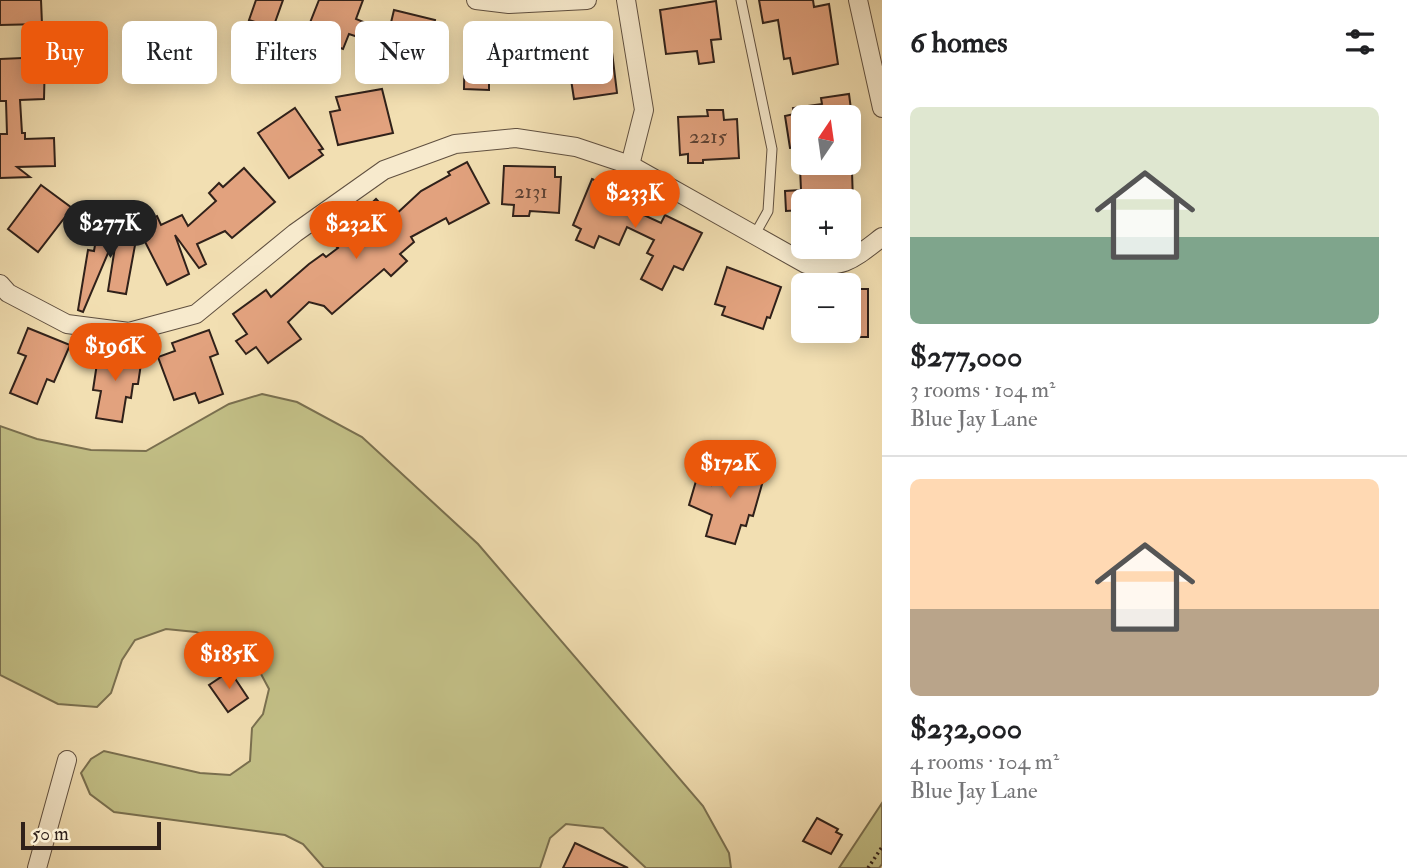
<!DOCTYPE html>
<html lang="en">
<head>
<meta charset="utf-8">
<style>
  :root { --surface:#fff; --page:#f2f2f2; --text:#202124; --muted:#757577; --line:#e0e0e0; --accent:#ea580c }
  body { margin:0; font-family:"IM FELL Double Pica",serif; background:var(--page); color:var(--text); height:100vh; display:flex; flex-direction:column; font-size:26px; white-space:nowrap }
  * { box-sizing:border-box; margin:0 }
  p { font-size:23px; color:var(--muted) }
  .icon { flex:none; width:38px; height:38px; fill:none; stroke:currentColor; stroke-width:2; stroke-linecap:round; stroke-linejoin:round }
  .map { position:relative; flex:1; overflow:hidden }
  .panel { display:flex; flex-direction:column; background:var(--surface); width:525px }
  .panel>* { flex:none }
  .hud { position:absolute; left:21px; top:21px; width:665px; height:63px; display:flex; gap:14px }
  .needle { width:46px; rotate:13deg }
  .buttons { position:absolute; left:791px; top:105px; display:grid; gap:14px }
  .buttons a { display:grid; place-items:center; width:70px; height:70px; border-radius:10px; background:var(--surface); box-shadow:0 4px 18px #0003; font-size:35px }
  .scale { position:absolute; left:21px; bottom:18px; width:140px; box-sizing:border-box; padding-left:7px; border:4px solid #30211a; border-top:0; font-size:19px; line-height:24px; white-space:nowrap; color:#30211a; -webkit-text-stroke:5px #f7eacd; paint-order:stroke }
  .price { position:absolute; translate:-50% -60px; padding:0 16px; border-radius:24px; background:var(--accent); color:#fff; font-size:23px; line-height:46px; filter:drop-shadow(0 2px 4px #0008) }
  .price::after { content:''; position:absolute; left:50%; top:42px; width:21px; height:16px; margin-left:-10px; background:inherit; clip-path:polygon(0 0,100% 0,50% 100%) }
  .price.active { background:#222; color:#fff }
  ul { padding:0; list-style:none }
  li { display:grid; align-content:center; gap:14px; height:371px; padding:0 28px }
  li+li { border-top:2px solid var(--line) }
  li span { display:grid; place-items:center; height:217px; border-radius:10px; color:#555 }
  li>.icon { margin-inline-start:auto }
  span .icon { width:126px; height:126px; fill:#fffc; stroke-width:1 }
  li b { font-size:30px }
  h2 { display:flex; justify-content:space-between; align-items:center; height:84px; padding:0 28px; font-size:30px }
  .pill { padding:0 24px; border-radius:10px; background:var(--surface); box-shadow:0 4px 18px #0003; font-size:24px; line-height:63px }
  .pill.active { background:var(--accent); color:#fff }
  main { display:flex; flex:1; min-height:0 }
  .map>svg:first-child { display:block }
  .green { fill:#c3c087; stroke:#7a7050; stroke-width:2 }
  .building { fill:#e2a27e; stroke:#30211a; stroke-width:2 }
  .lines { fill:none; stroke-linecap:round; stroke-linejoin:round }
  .lane-casing { stroke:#605040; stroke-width:11 }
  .street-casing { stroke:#605040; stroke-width:20 }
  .path { stroke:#30211a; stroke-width:3.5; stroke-dasharray:2 3.5; stroke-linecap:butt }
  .lane { stroke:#f7eacd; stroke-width:9 }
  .street { stroke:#f7eacd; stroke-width:18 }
  .labels { text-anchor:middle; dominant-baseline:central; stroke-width:6; stroke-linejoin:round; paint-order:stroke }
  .number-label { font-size:21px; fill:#5c4133 }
</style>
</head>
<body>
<main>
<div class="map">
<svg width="882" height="868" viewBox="0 0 882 868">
  <rect width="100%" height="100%" fill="#f2dfb2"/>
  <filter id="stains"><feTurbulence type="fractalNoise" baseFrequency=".00286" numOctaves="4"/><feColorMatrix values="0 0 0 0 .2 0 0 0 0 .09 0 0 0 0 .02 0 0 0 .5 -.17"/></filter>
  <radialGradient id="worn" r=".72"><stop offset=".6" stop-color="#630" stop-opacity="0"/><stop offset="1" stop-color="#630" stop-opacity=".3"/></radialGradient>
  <g class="green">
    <polygon points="262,394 297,402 362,437 478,544 703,806 729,853 731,868 646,868 603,828 566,824 550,838 540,868 324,868 303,844 285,835 114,812 90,794 81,773 91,759 104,751 200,773 230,775 250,761 252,728 263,714 269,689 254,661 232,646 196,632 166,629 135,640 122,660 111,693 97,707 58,704 0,675 0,426 37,439 91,450 146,451 229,404"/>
    <polygon points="882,803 882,864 879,868 839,868"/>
  </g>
  <g class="building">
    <polygon points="0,0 41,0 42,24 0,25"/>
    <polygon points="256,0 283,0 273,28 249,20"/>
    <polygon points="319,0 363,0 356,19 366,23 361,38 349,34 343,49 325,42 322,51 302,43"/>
    <polygon points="759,0 813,0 814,7 829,4 838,64 793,74 790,58 784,59 778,20 763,23"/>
    <polygon points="716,1 721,39 711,40 714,62 699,64 697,51 666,54 660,10"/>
    <polygon points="394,10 435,20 430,43 441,46 437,63 431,61 426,80 380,69"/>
    <polygon points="598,26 602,54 612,52 617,93 574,99 570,73 577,73 570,30"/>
    <polygon points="465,28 507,29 507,50 519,51 519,66 508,65 507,83 489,83 489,90 464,89"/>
    <polygon points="45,57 44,99 20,100 22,133 25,133 25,139 54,138 55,166 17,167 30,177 0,178 0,134 7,134 6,101 0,101 0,59"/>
    <polygon points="382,89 393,133 338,145 330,112 340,110 336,97"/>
    <polygon points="849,94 852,117 803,117 803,147 790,148 785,116 794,114 793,108 822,104 821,98"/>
    <polygon points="295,108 323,149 319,150 323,155 289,178 258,133"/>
    <polygon points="707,110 723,110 724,120 737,119 739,158 703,160 703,163 688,163 688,154 680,155 678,117 708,116"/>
    <polygon points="467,162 489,203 449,224 446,218 411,237 414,242 400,254 407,261 391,276 384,269 332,314 324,306 309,302 288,322 301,339 268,363 256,347 246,354 236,341 247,334 233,314 266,290 271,297 309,264 323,254 326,257 338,248 334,244 349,231 346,228 376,199 393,217 421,191 450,175 448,172"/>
    <polygon points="504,166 555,167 555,177 561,177 559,213 530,211 529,216 513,216 514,205 502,204"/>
    <polygon points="827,166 827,173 852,172 853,201 803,201 803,210 786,211 785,191 801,190 800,168"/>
    <polygon points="244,168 275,202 232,238 225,231 197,244 206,264 199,268 175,235 189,274 167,285 137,226 157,216 161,225 182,215 188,226 216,201 209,193 219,183 223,187"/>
    <polygon points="592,179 640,201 635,211 661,223 665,215 702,233 683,270 674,266 662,290 641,279 653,256 647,253 654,240 627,227 619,245 599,236 594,248 576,240 581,229 573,225"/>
    <polygon points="41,185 72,208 38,252 8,229"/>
    <polygon points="99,222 138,229 126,294 108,291 115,247 111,246 83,312 78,310 88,250 94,251"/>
    <polygon points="727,267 781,287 770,318 767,317 763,329 722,315 725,307 715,304"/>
    <rect x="849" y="289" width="19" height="48"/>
    <polygon points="28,328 70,345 54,382 47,379 37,404 10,393 26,356 18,353"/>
    <polygon points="209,330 218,354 210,357 223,394 199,403 195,393 174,400 158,357 175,351 172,343"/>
    <polygon points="99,350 142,357 138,384 133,384 131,398 126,397 122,422 96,418 101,391 93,390"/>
    <polygon points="734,458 766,470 753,516 749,515 746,526 741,525 735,544 706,536 712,515 689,505 696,481 711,485 713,477 723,480 727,465 732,466"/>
    <polygon points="230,671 248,698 228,712 209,685"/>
    <polygon points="817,818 838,829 836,832 842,835 831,854 803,841"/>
    <polygon points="575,843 628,868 563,868"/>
  </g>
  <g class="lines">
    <g class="lane-casing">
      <polyline id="lane" points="741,0 772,149 768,211 754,236"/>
    </g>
    <g class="street-casing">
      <g id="street">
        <polyline points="476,0 509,4 587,0"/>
        <polyline points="626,0 644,110 630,165"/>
        <polyline points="858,0 882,108"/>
        <path d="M0,284L8,293L67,324L129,332L196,314L295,233L384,170L455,144L516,138L576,147L630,165L806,264C845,268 851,261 882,237"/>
        <polyline points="37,868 67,760"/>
      </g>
    </g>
    <polyline class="path" points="868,868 882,847"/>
    <use href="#lane" class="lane"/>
    <use href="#street" class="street"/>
  </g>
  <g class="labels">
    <g class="number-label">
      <text x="708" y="136">2215</text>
      <text x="531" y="191">2131</text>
    </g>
  </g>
  <rect width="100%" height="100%" filter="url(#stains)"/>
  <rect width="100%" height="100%" fill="url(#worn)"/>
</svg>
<div class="buttons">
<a><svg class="needle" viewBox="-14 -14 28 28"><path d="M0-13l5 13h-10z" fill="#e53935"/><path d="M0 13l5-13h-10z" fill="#757577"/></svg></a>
<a>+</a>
<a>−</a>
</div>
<div class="scale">50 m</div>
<b class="price" style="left:635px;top:230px">$233K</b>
<b class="price active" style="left:110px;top:260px">$277K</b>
<b class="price" style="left:356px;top:261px">$232K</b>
<b class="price" style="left:115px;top:383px">$196K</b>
<b class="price" style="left:730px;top:500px">$172K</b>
<b class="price" style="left:229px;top:691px">$185K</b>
<div class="hud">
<a class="pill active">Buy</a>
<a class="pill">Rent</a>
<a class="pill">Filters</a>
<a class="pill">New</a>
<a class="pill">Apartment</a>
</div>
</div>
<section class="panel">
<h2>6 homes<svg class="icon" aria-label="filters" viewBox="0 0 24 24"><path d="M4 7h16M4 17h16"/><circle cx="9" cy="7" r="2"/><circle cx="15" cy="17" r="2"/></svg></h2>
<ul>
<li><span style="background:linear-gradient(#dfe7d0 60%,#7fa58c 0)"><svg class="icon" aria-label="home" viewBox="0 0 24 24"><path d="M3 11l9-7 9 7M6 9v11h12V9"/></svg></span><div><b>$277,000</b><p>3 rooms · 104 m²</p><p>Blue Jay Lane</p></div></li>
<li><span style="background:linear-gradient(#ffd9b3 60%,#b9a48a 0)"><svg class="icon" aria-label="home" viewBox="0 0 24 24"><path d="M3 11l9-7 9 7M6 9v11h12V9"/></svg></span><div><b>$232,000</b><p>4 rooms · 104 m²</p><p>Blue Jay Lane</p></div></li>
</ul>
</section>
</main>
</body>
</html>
